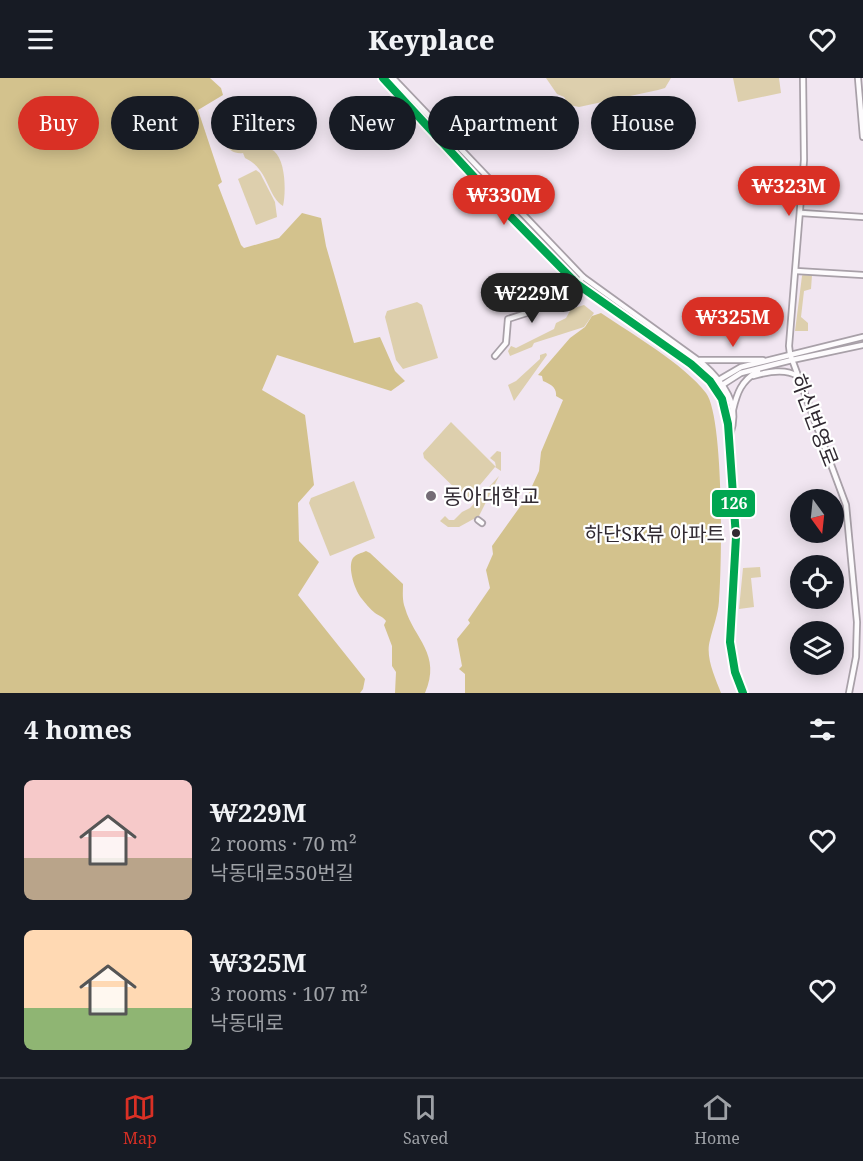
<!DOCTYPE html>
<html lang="en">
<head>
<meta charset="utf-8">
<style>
  :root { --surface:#171b24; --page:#242831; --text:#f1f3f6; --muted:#9ea1a6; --line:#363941; --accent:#d93025 }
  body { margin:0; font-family:"Noto Serif","Noto Sans KR",serif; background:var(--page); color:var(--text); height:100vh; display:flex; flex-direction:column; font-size:22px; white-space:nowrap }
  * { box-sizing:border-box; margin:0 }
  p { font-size:20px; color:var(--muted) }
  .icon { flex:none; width:33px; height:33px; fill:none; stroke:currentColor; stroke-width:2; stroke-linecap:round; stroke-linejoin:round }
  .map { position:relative; height:615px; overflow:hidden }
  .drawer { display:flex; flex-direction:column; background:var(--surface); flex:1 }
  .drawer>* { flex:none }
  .guide { position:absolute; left:18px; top:18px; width:828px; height:54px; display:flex; gap:12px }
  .needle { width:39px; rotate:165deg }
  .controls { position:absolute; left:790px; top:411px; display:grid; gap:12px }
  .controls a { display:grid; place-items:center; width:54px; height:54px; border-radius:50%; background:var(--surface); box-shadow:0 3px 15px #0003; font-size:30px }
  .price { position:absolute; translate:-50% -51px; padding:0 14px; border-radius:21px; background:var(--accent); color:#fff; font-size:20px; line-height:39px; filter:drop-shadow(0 2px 3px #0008) }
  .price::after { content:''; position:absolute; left:50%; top:36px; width:18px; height:14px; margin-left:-9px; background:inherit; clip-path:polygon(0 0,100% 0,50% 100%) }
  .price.current { background:#222; color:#fff }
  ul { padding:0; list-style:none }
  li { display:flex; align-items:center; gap:18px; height:150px; padding:0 24px }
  li span { display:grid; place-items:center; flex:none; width:168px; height:120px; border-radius:9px; color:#555 }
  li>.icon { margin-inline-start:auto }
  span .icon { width:72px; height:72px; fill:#fffc; stroke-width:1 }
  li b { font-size:26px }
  h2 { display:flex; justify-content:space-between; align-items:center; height:72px; padding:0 24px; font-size:26px }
  .chip { padding:0 21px; border-radius:27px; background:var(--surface); box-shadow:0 3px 15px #0003; font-size:21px; line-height:54px }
  .chip.current { background:var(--accent); color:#fff }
  header { display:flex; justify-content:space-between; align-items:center; height:78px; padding:0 24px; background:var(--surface); font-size:27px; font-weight:800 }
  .menu { display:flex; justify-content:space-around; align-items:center; height:84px; border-top:2px solid var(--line); background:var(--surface); font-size:16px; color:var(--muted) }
  .menu a { display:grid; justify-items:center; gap:3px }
  .menu .current { color:var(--accent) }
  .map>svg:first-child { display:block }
  .green { fill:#ddcfad }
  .forest { fill:#d3c28d }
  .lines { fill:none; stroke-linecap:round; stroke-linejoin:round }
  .minor-casing { stroke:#a8a0a8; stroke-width:8 }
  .major-casing { stroke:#c9c4c9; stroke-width:9 }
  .minor { stroke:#fdfbfd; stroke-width:4.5 }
  .major { stroke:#eee9ee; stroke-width:6 }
  .bus-1-casing { stroke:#fff; stroke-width:12 }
  .bus-1 { stroke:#00a651; stroke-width:8 }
  .poi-dot { fill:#746c75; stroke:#fff; stroke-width:2 }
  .bus-dot { fill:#312a32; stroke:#fff; stroke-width:2 }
  .labels { text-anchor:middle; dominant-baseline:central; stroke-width:4.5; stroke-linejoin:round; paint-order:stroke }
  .bus-label { font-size:20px; fill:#312a32; stroke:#fff; text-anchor:end }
  .street-label { font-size:21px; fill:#312a32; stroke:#fff }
  .poi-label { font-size:21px; fill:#312a32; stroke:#fff; text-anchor:start }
  .line-badge { stroke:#fff; stroke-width:2 }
  .badge-label { font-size:16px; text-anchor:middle; font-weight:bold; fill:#fff }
</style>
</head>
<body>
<header><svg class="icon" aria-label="menu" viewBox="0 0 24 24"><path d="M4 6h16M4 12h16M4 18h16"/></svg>Keyplace<svg class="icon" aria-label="heart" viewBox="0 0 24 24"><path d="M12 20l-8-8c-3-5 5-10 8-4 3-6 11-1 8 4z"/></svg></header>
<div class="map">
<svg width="863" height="615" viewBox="0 0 863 615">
  <rect width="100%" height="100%" fill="#f1e6f1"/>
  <g class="green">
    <polygon points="546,0 671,0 665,10 658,12 579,29 569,27 564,19 557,16"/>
    <polygon points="733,0 779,0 781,15 738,24"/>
    <path d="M239,21L260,53L248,62C256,66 267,68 274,73C286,83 286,115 283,128C267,118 269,91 245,80L243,75C236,76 227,73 226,64L230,60L228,59L219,29Z"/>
    <polygon points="256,92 260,95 275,124 277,139 256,147 238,101"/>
    <polygon points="803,196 812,197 811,211 804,213 801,239 808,245 808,253 795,253 802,198"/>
    <polygon points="417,224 422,227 438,280 403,291 396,282 385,239 387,233"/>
    <polygon points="584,227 594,235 584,249 534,265 532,269 510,278 508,273 511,268 516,270 554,251 556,245 566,240 571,231"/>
    <polygon points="546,275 547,277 514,323 508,307 516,303 540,281 540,277"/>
    <polygon points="451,344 496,389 495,384 490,380 497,373 501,374 501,393 495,389 469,420 464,419 424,380 423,375"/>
    <polygon points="499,398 479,438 459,449 448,449 440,443 445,438 449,442 454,442 462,434 470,430"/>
    <polygon points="354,403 375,460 330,478 309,425 311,420"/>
    <polygon points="760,489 761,499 751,500 754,529 739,531 743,490"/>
  </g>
  <g class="forest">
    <polygon points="0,0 210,0 221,10 223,17 198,32 222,104 218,107 241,167 244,170 279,160 302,135 321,140 326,168 354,265 380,259 395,293 405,303 391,313 277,277 262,312 305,337 314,407 298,425 299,463 319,484 298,517 365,601 363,611 360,615 0,615"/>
    <path d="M601,235C632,256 684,286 706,315C724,339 722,487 719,523C718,537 713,549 710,562C705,579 715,599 721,615H465V596L459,591L462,588L457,561L470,545L468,542L490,510L486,492L493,476L492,468L527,419L539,393L541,374L563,322L556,318C557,309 550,306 543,303L542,298L538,297L570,260L585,249L592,238Z"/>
    <path d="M366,473L370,475L403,506C403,514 402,522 405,530C414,561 442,576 425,615H395L396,594L392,588V568L384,547L386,543C382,538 379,538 375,535C370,531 365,525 362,521C355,513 347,489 353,480C356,476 362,475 366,473Z"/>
  </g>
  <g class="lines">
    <g class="minor-casing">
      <g id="minor">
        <polyline points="383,0 512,140 577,206 691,286 716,311 741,295 792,282 863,267"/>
        <path d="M393,0L583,199L702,285C723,304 741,326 730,357"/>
        <polyline points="803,0 804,82 789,268 790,276 846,427 857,544 856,579 849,615"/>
        <polyline points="858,0 863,59"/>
        <polyline points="801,135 863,139"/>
        <polyline points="796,193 863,197"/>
        <polyline points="495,278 506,265 508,241 533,233 577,206 583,199"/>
        <polyline points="699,282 763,282"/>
        <path d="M753,298C767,294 785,290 797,298"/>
        <polyline points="717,303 741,289 863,259"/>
        <path d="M733,332C737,315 741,303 758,293"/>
        <polyline points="478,442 482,445"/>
      </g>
    </g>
    <g class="major-casing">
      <polyline id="major" points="716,311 726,332 728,346 736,459 730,564 735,594 743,615"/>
    </g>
    <use href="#minor" class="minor"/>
    <use href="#major" class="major"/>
    <g class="bus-1-casing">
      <polyline id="bus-1" points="383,0 512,140 577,206 691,286 710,303 722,321 728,346 736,459 730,564 735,594 743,615"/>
    </g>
    <use href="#bus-1" class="bus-1"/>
  </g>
  <circle class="poi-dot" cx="431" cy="418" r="6"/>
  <circle class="bus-dot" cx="736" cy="455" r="5"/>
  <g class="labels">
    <g class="bus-label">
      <text x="725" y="455">하단SK뷰 아파트</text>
    </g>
    <g class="street-label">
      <text transform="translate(815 342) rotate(69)">하신번영로</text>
    </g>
    <g class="poi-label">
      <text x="443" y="418">동아대학교</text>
    </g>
  </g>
  <rect class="line-badge" x="711" y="411" width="45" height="29" rx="6" fill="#00a651"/>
  <g class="badge-label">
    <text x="734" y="431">126</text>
  </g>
</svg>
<div class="controls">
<a><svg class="needle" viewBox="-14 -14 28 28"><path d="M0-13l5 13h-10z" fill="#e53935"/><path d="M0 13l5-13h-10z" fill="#9ea1a6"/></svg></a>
<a><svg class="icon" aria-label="locate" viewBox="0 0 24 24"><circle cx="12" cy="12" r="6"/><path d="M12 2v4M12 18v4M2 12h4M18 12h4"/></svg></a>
<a><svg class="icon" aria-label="layers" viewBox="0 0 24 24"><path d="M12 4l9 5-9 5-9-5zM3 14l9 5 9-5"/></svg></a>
</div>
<b class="price" style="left:789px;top:139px">₩323M</b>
<b class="price" style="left:504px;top:148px">₩330M</b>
<b class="price current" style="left:532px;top:246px">₩229M</b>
<b class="price" style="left:733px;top:270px">₩325M</b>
<div class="guide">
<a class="chip current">Buy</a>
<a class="chip">Rent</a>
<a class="chip">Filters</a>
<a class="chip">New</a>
<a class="chip">Apartment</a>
<a class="chip">House</a>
</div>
</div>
<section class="drawer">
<h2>4 homes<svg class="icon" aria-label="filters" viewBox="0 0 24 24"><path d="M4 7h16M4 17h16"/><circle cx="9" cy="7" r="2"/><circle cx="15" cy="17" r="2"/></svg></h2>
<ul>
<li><span style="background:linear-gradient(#f6c9c9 65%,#b9a48a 0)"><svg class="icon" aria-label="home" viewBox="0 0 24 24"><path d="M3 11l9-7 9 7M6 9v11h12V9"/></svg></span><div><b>₩229M</b><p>2 rooms · 70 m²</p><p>낙동대로550번길</p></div><svg class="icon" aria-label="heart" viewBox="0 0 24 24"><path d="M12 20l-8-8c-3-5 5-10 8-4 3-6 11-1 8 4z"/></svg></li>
<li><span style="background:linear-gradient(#ffd9b3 65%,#8fb573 0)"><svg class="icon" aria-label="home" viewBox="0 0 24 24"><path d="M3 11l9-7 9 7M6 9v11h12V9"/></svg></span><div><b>₩325M</b><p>3 rooms · 107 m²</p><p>낙동대로</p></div><svg class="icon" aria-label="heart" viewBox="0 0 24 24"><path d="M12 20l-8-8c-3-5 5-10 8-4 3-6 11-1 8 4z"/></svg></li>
</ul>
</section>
<nav class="menu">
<a class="current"><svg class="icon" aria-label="map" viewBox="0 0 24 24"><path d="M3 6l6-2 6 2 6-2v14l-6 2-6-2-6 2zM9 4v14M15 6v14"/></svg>Map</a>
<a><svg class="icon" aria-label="saved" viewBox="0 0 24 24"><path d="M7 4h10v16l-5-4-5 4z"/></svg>Saved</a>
<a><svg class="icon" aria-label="home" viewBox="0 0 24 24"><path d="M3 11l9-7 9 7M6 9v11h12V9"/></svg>Home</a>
</nav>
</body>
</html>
